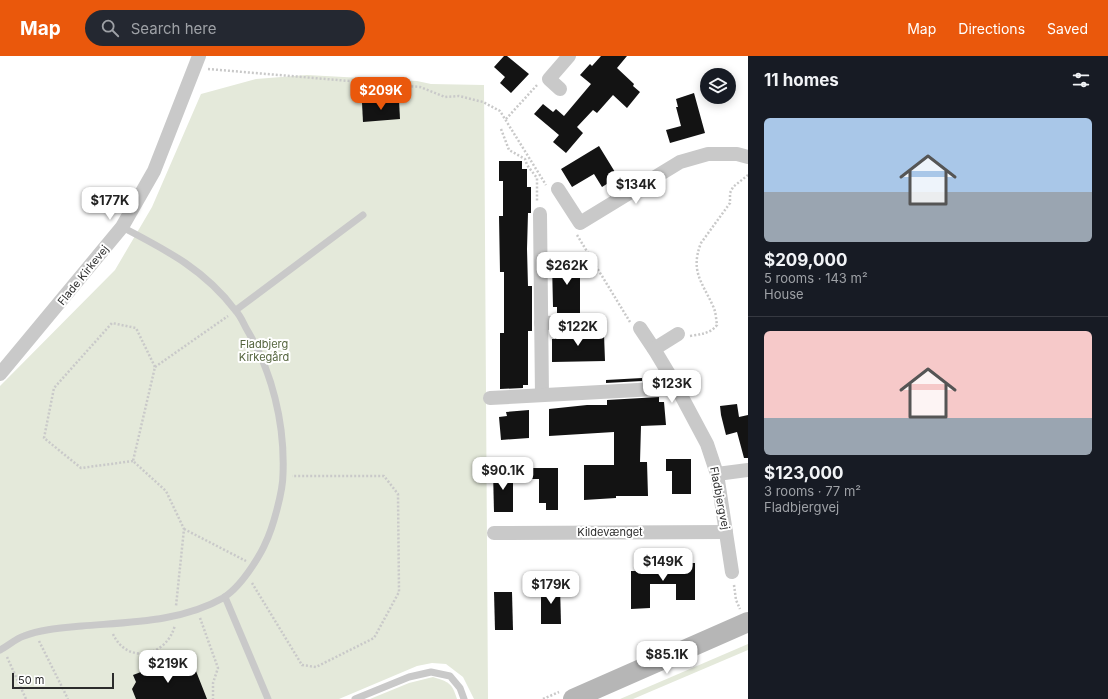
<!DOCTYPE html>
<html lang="en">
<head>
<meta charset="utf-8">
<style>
  :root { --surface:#171b24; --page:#242831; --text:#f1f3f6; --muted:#9ea1a6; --line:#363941; --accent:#ea580c }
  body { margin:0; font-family:Inter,sans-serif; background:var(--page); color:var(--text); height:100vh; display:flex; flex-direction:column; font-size:15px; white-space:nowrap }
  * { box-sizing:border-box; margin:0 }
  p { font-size:13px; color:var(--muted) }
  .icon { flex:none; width:22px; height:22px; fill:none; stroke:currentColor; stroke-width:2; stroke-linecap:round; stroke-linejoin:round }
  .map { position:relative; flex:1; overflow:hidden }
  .side { display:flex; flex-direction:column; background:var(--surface); width:360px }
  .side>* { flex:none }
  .fabs { position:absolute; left:700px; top:12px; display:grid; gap:8px }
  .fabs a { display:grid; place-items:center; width:36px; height:36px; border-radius:50%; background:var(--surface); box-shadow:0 2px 10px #0003; font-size:20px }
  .scale { position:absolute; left:12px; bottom:10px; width:102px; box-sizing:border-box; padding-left:4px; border:2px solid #2c2c2c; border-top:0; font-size:11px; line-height:14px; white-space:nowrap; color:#2c2c2c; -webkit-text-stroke:3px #fff; paint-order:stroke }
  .price { position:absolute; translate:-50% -34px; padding:0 9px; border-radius:8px; background:#fff; color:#222; font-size:13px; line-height:26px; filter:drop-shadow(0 1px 2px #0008) }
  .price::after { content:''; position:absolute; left:50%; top:24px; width:12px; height:9px; margin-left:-6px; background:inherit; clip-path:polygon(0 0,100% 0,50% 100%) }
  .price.selected { background:var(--accent); color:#fff }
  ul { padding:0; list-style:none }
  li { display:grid; align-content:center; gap:8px; height:212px; padding:0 16px }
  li+li { border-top:1px solid var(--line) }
  li span { display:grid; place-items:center; height:124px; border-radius:6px; color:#555 }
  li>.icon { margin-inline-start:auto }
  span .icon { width:72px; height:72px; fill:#fffc; stroke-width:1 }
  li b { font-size:17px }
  h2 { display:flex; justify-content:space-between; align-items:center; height:48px; padding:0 16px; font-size:17px }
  header { display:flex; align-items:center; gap:24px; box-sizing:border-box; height:56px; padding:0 20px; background:var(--accent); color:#fff }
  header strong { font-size:19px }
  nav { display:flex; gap:22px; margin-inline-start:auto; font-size:14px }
  .search { width:280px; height:36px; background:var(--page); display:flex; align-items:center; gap:10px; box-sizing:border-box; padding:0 14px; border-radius:22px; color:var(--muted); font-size:15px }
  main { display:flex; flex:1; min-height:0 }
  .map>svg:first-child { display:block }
  .green { fill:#e4e9da }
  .building { fill:#131313 }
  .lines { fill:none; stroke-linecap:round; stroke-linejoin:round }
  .path { stroke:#c9c9c9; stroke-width:2.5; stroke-dasharray:2 2; stroke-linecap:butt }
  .service { stroke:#c9c9c9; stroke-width:7 }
  .minor { stroke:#c9c9c9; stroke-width:14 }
  .secondary { stroke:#b6b6b6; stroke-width:20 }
  .labels { text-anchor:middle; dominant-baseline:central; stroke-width:4; stroke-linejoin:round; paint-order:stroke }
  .street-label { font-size:11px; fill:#2c2c2c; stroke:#fff }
  .park-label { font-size:11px; fill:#54643d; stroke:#fff }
</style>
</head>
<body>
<header>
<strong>Map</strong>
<div class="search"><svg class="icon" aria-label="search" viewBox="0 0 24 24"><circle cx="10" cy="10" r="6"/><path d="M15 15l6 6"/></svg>Search here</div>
<nav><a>Map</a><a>Directions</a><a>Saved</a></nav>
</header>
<main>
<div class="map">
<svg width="748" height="643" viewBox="0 0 748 643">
  <rect width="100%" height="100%" fill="#fff"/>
  <g class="green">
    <polygon points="307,19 417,25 431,28 484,29 488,643 474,643 463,621 446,608 432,607 417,610 339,643 0,643 0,330 115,214 152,151 201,38 256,23"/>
    <polygon points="748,588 748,594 633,643 620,643"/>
    <path d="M433,621C449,626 452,627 457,643H370L409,627Z"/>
  </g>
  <g class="building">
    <polygon points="504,0 507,0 529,18 511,37 500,27 505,21 494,11"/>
    <polygon points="601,0 627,0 617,12 634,28 633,30 640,36 627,52 613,39 597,57 593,54 577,71 583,77 566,97 553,86 559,79 534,58 543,48 553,56 556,53 564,60 591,28 580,19 590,8 592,10"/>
    <polygon points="694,37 705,77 670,87 666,74 681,70 676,51 678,51 676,43"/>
    <polygon points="399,44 400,63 363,66 362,47"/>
    <polygon points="599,90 618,121 602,131 594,118 572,131 561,113"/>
    <polygon points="499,105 522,105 522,113 527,113 527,131 531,131 531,157 528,157 527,193 528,230 532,230 532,275 528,275 528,329 523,329 523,332 500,333 500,277 504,277 504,216 500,216 499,160 503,160 503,125 499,125"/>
    <polygon points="556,202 580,202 580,258 557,258 557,251 553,251 552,207 556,207"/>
    <polygon points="557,275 580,275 580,278 604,278 605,305 552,306 552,283 555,283 555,278 557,278"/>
    <polygon points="642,322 642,325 606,327 606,324"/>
    <polygon points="659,341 659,346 664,346 666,369 641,370 640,406 647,406 648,440 616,440 616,442 584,444 584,409 614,409 614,376 549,380 549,353 587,349 607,349 607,344"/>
    <polygon points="737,348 739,361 748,359 748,402 744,402 737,376 726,379 721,359 720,350"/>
    <polygon points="529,354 529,382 501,384 499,361 507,360 506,356"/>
    <polygon points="666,403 691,403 691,438 672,438 672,415 666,415"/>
    <polygon points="531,412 558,412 558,454 546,454 546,447 539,447 539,423 531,423"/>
    <polygon points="493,415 513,415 513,456 494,456"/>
    <polygon points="649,507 695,507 695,544 676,544 676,528 650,528 650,552 631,553 631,515 650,515"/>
    <polygon points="541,530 560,530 561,568 541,568"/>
    <polygon points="494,536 512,536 513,574 495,574"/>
    <polygon points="170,605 175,617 194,610 207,643 136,643 132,633 136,626 133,619"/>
  </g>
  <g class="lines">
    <g class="path">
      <polyline points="208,13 420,31 445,41 459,40 483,46 500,55 546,129"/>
      <polyline points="506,63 538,28"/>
      <polyline points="501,73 509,94 525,103 527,109 537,122 537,146"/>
      <polyline points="577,179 630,266"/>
      <path d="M690,280C701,278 710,278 717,269C716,263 716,256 713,250C702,226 690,215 701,187L730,147V137L733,131L748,119"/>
      <polyline points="155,311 228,260"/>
      <polyline points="133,405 81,412 44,382 54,332 112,267 136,272 155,311 133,405 166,435 184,473 176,550"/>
      <polyline points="184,473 246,505"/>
      <polyline points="252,527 302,609 316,611 374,582 399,536 398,438 384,420 292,420"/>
      <polyline points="734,529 736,544 740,553"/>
      <polyline points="200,562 218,612 213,627 213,643"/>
      <path d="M113,578C127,609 167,601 175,569"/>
      <polyline points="39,585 68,643"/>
      <polyline points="7,601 26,643"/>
      <polyline points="543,643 559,636"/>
    </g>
    <g class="service">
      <polyline points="236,254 363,159"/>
      <polyline points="225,541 268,643"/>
      <path d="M0,594C8,590 15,583 24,580C42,573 62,572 82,570C129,566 181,566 223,542C236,534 249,516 257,503C260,498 263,493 265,488C273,472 283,435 283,418C285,367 272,315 246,272C243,266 240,259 235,254C204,213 166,194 122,171"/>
      <polyline points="355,643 409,621 431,616 450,620 460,632 464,643"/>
    </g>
    <g class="minor">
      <polyline points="560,33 549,23 569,0"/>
      <polyline points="558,133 580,167 680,106 708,98 737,98 748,101"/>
      <polyline points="540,158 542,339"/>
      <polyline points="541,267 600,266"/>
      <polyline points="640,272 654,293 675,328 707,388 717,418 732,516"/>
      <polyline points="654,293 678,278"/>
      <polyline points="0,318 122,171 154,115 199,0"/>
      <polyline points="490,342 656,333 675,328"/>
      <polyline points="717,418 748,414"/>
      <polyline points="494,477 726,476"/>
    </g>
    <polyline class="secondary" points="573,643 748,566"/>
  </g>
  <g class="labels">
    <g class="street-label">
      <text transform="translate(83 219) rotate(-51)">Flade Kirkevej</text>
      <text transform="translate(720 442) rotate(79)">Fladbjergvej</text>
      <text x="610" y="476">Kildevænget</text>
    </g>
    <g class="park-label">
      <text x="264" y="288">Fladbjerg<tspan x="264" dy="13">Kirkegård</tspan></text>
    </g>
  </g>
</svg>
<div class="fabs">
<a><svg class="icon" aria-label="layers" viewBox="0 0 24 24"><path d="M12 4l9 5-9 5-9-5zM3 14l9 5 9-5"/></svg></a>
</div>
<div class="scale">50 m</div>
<b class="price selected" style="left:381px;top:55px">$209K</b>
<b class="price" style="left:636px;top:149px">$134K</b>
<b class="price" style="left:110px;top:165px">$177K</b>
<b class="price" style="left:567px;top:230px">$262K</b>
<b class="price" style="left:578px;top:291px">$122K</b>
<b class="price" style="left:672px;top:348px">$123K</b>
<b class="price" style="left:503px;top:435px">$90.1K</b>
<b class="price" style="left:663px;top:526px">$149K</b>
<b class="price" style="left:551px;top:549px">$179K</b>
<b class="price" style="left:667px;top:619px">$85.1K</b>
<b class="price" style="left:168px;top:628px">$219K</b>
</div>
<section class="side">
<h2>11 homes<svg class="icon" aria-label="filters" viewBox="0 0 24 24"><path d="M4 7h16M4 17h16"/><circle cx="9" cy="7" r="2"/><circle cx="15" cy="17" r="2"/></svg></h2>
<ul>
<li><span style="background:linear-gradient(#a9c7e8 60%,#9aa5b1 0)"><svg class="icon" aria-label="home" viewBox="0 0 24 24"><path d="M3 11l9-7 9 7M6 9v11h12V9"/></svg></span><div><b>$209,000</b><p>5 rooms · 143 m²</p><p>House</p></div></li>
<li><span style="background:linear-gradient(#f6c9c9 70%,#9aa5b1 0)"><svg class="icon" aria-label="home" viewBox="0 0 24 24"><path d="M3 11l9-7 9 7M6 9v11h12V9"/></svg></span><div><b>$123,000</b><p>3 rooms · 77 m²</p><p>Fladbjergvej</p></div></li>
</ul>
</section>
</main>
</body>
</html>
